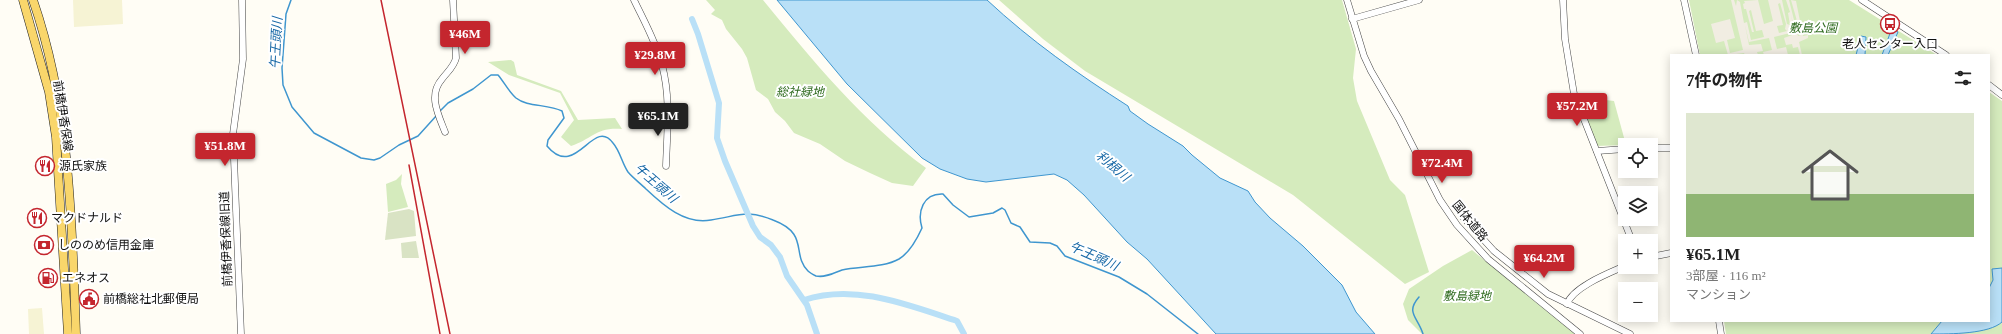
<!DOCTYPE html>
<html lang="ja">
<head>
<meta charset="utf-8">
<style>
  :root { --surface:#fff; --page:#f2f2f2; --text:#222; --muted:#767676; --accent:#c4262e }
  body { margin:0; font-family:"Times New Roman","Noto Sans JP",serif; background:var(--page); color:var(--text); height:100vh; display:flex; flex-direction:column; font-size:15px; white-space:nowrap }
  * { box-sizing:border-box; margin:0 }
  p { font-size:13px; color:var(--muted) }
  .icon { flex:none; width:22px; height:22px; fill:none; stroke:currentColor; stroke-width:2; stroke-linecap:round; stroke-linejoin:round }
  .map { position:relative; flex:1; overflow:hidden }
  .drawer { position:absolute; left:1670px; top:54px; width:320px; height:268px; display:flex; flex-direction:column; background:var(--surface); border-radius:0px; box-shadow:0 2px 10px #0003 }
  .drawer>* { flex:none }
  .fabs { position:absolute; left:1618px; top:138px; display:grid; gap:8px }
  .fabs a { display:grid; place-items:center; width:40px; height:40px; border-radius:0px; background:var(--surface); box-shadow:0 2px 10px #0003; font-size:20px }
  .price { position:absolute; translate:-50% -34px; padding:0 9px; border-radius:4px; background:var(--accent); color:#fff; font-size:13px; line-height:26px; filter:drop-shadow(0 1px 2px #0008) }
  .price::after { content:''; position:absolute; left:50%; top:24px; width:12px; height:9px; margin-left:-6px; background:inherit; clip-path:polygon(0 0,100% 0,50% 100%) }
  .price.current { background:#222; color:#fff }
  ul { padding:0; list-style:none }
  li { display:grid; align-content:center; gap:8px; height:212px; padding:0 16px }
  li span { display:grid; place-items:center; height:124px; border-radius:0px; color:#555 }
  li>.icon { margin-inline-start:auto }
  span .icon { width:72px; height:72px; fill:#fffc; stroke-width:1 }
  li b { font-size:17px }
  h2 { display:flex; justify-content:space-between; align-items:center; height:48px; padding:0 16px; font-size:17px }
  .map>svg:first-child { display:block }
  .farmland { fill:#f6f3d4 }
  .green { fill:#d5ebbd }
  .cemetery { fill:#d9e3c4 }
  .plaza { fill:#f1ede2; fill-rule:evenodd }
  .water { fill:#b9e0f7; stroke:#3f96cf }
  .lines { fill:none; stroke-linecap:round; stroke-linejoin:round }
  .stream { stroke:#3f96cf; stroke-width:1.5 }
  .canal { stroke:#b9e0f7; stroke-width:6 }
  .minor-casing { stroke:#444; stroke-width:7 }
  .major-casing { stroke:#222; stroke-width:9 }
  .minor { stroke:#fff; stroke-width:6 }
  .major { stroke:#f9d66b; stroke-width:8 }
  .rail { stroke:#c4262e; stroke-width:1.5 }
  .labels { text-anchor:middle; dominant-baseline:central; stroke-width:4; stroke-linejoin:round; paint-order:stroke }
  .park-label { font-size:12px; font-style:italic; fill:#2f6b1f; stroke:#fff }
  .poi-label { font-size:12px; fill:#111; stroke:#fff; text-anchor:start }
  .street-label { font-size:12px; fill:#111; stroke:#fff }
  .water-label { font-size:13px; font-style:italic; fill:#1768a6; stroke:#fff }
</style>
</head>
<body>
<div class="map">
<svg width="2002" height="334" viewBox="0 0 2002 334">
  <rect width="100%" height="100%" fill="#fffdf5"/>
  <g class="farmland">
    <polygon points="73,0 122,0 123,24 74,27"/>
    <polygon points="42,308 44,334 29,334 28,309"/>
  </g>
  <g class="green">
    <path d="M706,0H763C812,60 863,122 926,168L913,186L892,183L870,173L845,161L820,144L794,133L785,121L775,112L768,99L756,90L747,58L742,49L726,29L722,20L711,14L715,10Z"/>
    <polygon points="999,0 1342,0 1356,49 1353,78 1357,101 1390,180 1405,195 1429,272 1405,284 1293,195 1085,71 1043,39"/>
    <polygon points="1689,0 1849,0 1937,55 1700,55"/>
    <path d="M511,60L514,62L517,75L561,91L578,120L615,118L622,129C595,127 593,139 571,146L561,137L574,120L560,93L509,75L488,62Z"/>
    <polygon points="1989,92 2002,101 2002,334 1726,334 1724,321 1989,321"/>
    <polygon points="1581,97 1614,101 1626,145 1597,146 1579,100"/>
    <polygon points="402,174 401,184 408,207 388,212 386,184 396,180"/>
    <polygon points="1472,250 1575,334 1422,334 1408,320 1403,304 1409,289 1443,266"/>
  </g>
  <g class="cemetery">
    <polygon points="409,209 414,211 416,236 385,240 388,213"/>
    <polygon points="416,241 419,258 402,258 401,243"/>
  </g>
  <path class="plaza" d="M1731,0H1734L1736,6L1737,0L1740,2L1744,23L1747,22L1751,40L1764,37L1762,30L1756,31L1751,10L1749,11L1754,32H1752L1746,9H1744L1743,4L1745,3L1744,1L1758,0L1764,24L1773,21L1768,0H1782L1787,24L1790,25L1788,13L1790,12L1786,0H1789L1798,36L1801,35L1791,0L1796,1L1803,36L1808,35V38L1799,42L1802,55H1800L1798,47L1793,48L1792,44L1786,45L1784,38L1795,34L1791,14L1794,32L1774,37L1777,49L1786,47L1788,55H1764L1763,52L1772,50L1769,38L1749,42L1745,25L1749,45L1761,44L1763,51L1757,52L1758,55H1745L1744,53L1728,55L1724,41L1716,43L1711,24L1730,19L1735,38L1727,40L1730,53L1743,50ZM1780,3L1786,24L1785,29L1787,31L1779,33L1777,26L1783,25L1778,4Z"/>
  <g class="water">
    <path d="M777,0H987C1031,41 1078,74 1128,106L1130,111L1148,124L1183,146L1192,155L1220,178L1248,191L1255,202L1270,218L1303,246L1342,285L1356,312L1375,334H1216L1147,259L1127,242L1084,195L1067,180L1054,174L986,182L967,179L940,169L922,158L847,84Z"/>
    <polygon points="1892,28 1898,32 1888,55 1882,55"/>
    <polygon points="1861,36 1866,37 1865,55 1856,55"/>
    <path d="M2002,268V322C1989,334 1951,334 1931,334L1942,321H1989V288L1993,280L1992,269Z"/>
  </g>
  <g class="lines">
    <g class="stream">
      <polyline points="291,0 286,14 282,68 283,85 292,107 314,133 361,158 374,160 380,158 399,145 418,136 437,115"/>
      <path d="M439,112L448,103L473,89L491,75H498C504,82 509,92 516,98C527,107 548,104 562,111L564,118L548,140L547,146C576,181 593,116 613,143C620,151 622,163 628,172C633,178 640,183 646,189C663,205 685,225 711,220C738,216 746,209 773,220C810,234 791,254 808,271C810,273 814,275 816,276C825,278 834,273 842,270C860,266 883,268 899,259C909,253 917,239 922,228C917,212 923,193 943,194L953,205L969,217L993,213L1002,208L1005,210L1011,223L1020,227L1030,242L1050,243L1057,246L1065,256L1119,277L1147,294L1198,334"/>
      <path d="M1419,297C1405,313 1418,317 1423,334"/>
    </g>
    <g class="canal">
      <polyline points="692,19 698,34 719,103 717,138 725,161 753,226 760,237 771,245 780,257 787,276 807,305 817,334"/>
      <path d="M804,300C855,283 908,305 957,321L964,334"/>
    </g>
    <g class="minor-casing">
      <g id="minor">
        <path d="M634,0C644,21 656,42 662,65C671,98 667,133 666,166"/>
        <polyline points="1347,0 1364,56 1371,71 1399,119 1440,200 1457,225 1488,259 1580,334"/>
        <polyline points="1563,0 1565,39 1574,94 1632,241"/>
        <polyline points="1684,0 1696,55"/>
        <polyline points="1862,0 1946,55"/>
        <polyline points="1352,19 1419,0"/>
        <polyline points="1989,85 2002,95"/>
        <path d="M445,132C438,114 428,95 442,79C447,72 454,67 456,58L453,0"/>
        <polyline points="1651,148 1671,148"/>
        <polyline points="1597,151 1625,149"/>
        <polyline points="1462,216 1494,251 1548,294 1630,334"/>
        <polyline points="1651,257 1671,253"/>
        <path d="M1567,304C1573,287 1609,273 1625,266"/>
        <polyline points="1719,321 1721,334"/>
        <polyline points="241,334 233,134 243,59 242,0"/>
      </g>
    </g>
    <g class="major-casing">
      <g id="major">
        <polyline points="23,0 49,92 56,137 68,334"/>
        <path d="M33,0C70,107 72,221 76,334"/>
      </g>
    </g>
    <use href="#minor" class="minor"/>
    <use href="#major" class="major"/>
    <g class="rail">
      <polyline points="381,0 450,334"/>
      <polyline points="409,165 440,334"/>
    </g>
  </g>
  <defs>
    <g id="bus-ring" transform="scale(1)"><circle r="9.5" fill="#fff" stroke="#c4262e" stroke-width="1.5"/><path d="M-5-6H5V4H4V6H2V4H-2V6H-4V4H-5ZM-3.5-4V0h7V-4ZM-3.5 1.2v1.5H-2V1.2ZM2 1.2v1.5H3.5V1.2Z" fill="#c4262e"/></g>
    <g id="restaurant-ring" transform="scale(1)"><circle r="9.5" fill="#fff" stroke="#c4262e" stroke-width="1.5"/><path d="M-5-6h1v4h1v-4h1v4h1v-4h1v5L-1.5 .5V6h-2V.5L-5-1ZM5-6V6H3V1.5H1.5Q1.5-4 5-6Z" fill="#c4262e"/></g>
    <g id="bank-ring" transform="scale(1)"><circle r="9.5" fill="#fff" stroke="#c4262e" stroke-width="1.5"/><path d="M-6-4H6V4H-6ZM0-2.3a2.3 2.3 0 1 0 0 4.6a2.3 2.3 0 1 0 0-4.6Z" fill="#c4262e"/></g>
    <g id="fuel-ring" transform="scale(1)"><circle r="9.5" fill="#fff" stroke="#c4262e" stroke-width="1.5"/><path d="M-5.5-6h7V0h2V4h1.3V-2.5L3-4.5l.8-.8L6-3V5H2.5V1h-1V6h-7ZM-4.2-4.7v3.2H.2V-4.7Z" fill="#c4262e"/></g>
    <g id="civic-ring" transform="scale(1)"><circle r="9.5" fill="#fff" stroke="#c4262e" stroke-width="1.5"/><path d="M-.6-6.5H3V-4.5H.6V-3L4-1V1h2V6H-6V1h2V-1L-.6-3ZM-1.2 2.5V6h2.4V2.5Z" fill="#c4262e"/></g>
  </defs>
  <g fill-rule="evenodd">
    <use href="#bus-ring" x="1890" y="24"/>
    <use href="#restaurant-ring" x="45" y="166"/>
    <use href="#restaurant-ring" x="37" y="218"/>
    <use href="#bank-ring" x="44" y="245"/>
    <use href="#fuel-ring" x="48" y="278"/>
    <use href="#civic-ring" x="89" y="299"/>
  </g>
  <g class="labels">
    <g class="park-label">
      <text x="1813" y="28">敷島公園</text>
      <text x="800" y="92">総社緑地</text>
      <text x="1467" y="296">敷島緑地</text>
    </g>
    <g class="poi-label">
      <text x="1890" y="44" text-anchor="middle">老人センター入口</text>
      <text x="59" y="166">源氏家族</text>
      <text x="51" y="218">マクドナルド</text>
      <text x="58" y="245">しののめ信用金庫</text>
      <text x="62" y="278">エネオス</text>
      <text x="103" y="299">前橋総社北郵便局</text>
    </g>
    <g class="street-label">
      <text transform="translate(63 116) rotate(81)">前橋伊香保線</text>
      <text transform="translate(1470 221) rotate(51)">国体道路</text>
      <text transform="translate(226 239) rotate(-92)">前橋伊香保線旧道</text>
    </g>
    <g class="water-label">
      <text transform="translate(276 43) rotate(-87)">午王頭川</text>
      <text transform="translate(1113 166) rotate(40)">利根川</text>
      <text transform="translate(656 183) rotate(41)">午王頭川</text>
      <text transform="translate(1094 256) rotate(24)">午王頭川</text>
    </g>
  </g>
</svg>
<div class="fabs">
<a><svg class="icon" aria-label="locate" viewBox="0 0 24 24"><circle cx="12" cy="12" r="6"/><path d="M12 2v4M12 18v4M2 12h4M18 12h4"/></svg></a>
<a><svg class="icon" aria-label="layers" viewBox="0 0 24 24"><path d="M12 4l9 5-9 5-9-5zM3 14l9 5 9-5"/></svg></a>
<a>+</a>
<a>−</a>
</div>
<b class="price" style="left:465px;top:55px">¥46M</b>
<b class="price" style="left:655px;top:76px">¥29.8M</b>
<b class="price" style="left:1577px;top:127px">¥57.2M</b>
<b class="price current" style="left:658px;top:137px">¥65.1M</b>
<b class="price" style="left:225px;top:167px">¥51.8M</b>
<b class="price" style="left:1442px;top:184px">¥72.4M</b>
<b class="price" style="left:1544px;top:279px">¥64.2M</b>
<section class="drawer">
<h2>7件の物件<svg class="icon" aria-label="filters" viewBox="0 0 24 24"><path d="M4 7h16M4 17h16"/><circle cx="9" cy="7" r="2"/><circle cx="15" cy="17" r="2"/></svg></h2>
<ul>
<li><span style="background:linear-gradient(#dfe7d0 65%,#8fb573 0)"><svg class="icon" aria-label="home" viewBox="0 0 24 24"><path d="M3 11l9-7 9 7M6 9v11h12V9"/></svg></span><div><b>¥65.1M</b><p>3部屋 · 116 m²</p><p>マンション</p></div></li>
</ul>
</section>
</div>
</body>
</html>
